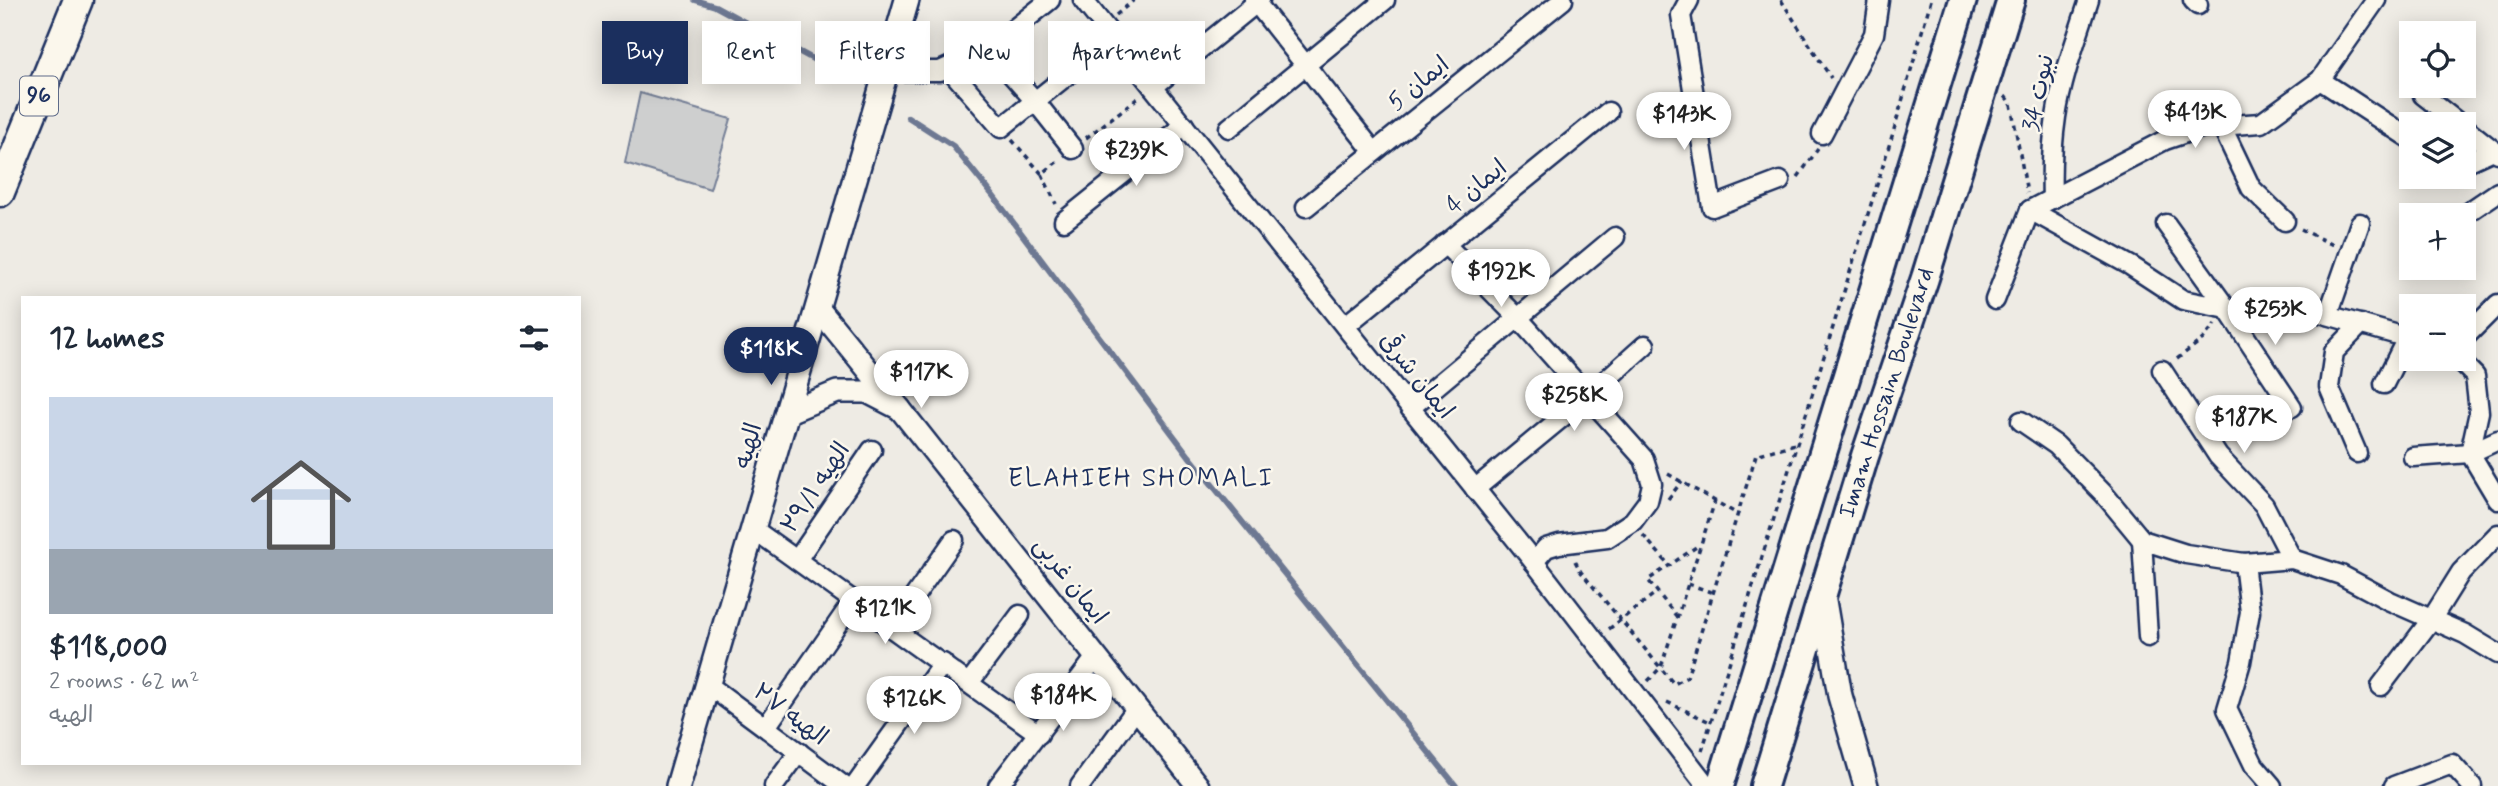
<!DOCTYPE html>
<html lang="en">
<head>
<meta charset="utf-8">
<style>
  :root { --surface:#fff; --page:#f2f2f3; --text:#1f2937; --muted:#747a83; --accent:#1b2f5e }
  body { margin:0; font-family:Mynerve,"Playpen Sans Arabic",sans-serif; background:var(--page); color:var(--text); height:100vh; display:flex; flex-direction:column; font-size:26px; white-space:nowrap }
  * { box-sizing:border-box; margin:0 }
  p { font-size:23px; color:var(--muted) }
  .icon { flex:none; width:38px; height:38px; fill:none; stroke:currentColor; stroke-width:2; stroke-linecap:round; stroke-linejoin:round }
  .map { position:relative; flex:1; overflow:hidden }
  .side { position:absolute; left:21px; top:296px; width:560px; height:469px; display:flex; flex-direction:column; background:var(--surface); border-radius:0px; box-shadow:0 4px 18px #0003 }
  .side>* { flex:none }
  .hud { position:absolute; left:602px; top:21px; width:665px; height:63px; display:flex; gap:14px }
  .fabs { position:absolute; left:2399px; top:21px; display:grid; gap:14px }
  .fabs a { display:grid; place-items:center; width:77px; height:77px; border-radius:0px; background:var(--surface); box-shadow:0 4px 18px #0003; font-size:35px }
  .price { position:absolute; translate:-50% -60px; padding:0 16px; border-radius:24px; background:#fff; color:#222; font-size:23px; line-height:46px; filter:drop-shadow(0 2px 4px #0008) }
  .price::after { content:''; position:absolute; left:50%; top:42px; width:21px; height:16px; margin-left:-10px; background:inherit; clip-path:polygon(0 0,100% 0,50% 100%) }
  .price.on { background:var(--accent); color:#fff }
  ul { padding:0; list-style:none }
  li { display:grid; align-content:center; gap:14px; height:371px; padding:0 28px }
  li span { display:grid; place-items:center; height:217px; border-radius:0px; color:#555 }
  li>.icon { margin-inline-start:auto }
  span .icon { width:126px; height:126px; fill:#fffc; stroke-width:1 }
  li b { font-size:30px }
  h2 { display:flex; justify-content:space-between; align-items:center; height:84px; padding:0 28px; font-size:30px }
  .pill { padding:0 24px; border-radius:0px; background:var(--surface); box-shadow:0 4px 18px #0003; font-size:24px; line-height:63px }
  .pill.on { background:var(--accent); color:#fff }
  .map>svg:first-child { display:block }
  .green { fill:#cecfcf; stroke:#747f96; stroke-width:2 }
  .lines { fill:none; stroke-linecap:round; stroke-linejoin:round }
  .stream { stroke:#6d7892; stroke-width:6 }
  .minor-casing { stroke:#1b2f5e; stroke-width:23 }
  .tertiary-casing { stroke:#1b2f5e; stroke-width:26 }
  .secondary-casing { stroke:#1b2f5e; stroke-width:28 }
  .primary-casing { stroke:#1b2f5e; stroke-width:32 }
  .trunk-casing { stroke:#1b2f5e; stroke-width:33 }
  .path { stroke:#1b2f5e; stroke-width:3.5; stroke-dasharray:5 5; stroke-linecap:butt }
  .minor { stroke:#fbf7ec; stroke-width:18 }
  .tertiary { stroke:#fbf7ec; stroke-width:21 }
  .secondary { stroke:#fbf7ec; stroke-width:23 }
  .primary { stroke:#fbf7ec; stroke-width:26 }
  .trunk { stroke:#fbf7ec; stroke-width:28 }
  .labels { text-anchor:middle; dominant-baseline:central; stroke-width:5; stroke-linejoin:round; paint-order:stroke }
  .shield { fill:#fbf7ec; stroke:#5e6b89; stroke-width:2 }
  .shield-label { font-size:23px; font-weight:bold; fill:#1b2f5e }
  .street-label { font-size:24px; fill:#1b2f5e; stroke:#fbf7ec }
  .neighbourhood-label { font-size:26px; letter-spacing:2px; fill:#1b2f5e; stroke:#fbf7ec }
</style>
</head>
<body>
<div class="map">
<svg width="2498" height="786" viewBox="0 0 2498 786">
  <rect width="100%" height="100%" fill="#eeebe4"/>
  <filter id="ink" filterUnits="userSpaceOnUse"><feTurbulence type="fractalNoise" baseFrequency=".0143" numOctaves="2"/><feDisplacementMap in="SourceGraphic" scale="14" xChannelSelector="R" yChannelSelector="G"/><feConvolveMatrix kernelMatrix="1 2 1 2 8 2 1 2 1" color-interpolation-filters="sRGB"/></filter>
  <g filter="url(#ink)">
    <polygon class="green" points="640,93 731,119 710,189 625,163"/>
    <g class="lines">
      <g class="stream">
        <polyline points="695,0 715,6 835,71"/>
        <polyline points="908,117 953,146 991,193 1189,456 1456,786"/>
      </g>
      <g class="minor-casing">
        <g id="minor">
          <polyline points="1083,0 1534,562 1707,786"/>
          <polyline points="1254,0 1374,152"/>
          <polyline points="1689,0 1681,15 1712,207 1780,181"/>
          <polyline points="2193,0 2198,5"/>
          <polyline points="989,49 1050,0"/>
          <polyline points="949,68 1001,128 1114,38"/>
          <polyline points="886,71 940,71 989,49 1035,101 1073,149"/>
          <polyline points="2320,80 2412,140"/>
          <polyline points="1153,87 1260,0"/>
          <polyline points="2423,95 2460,124"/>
          <polyline points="2222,127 2251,188 2285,221"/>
          <polyline points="2464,127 2493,150"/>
          <polyline points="1229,128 1385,0"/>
          <polyline points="1822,134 1874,34 1879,0"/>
          <polyline points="2464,160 2469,161 2493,150 2498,153"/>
          <path d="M2052,199C2051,171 2052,144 2056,117C2062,77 2077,38 2089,0"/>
          <polyline points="1306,207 1563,0"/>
          <polyline points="2030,210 2131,266 2183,300 2252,314 2306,309 2412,339"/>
          <polyline points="2464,215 2498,192"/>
          <polyline points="1064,221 1184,125"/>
          <polyline points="2166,224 2227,309 2292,407"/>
          <polyline points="1445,244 1519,319 1644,459 1652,484 1648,501 1633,521 1607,538 1559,544 1546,548 1534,562"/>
          <polyline points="1995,300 2030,210 2165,140 2203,127 2261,123 2320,80 2376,0"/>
          <polyline points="2328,315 2360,223"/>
          <polyline points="1345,326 1608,112"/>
          <polyline points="2464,338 2498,304"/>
          <polyline points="2458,359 2475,376 2479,412 2470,453 2498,500"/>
          <polyline points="2162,370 2218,456 2264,505 2292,559"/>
          <polyline points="2384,384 2407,338"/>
          <polyline points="1410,408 1615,237"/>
          <polyline points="2021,421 2056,445 2104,494 2142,540 2186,554 2244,563 2292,559 2341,575 2390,601 2465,634 2498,654"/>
          <polyline points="2357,453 2329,387 2334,352 2361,324"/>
          <polyline points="2413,457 2470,453 2498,440"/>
          <polyline points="1475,489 1588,396 1645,345"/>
          <polyline points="752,528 1039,734"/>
          <polyline points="2142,540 2148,637"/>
          <polyline points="797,560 872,450"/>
          <polyline points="2244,563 2250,612 2241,662 2227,709 2254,765 2272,786"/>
          <polyline points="892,628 954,540"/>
          <polyline points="969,683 1020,615"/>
          <polyline points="707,684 844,786"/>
          <polyline points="2381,686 2431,620 2461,572 2498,534"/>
          <polyline points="766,727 854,600"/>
          <polyline points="774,786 799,752"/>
          <polyline points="855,786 943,663"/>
          <polyline points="998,786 1096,657"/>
          <polyline points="1080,786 1136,709"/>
          <polyline points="2394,786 2452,764 2472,786"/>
        </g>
      </g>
      <g class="tertiary-casing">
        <g id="tertiary">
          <polyline points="900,409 1198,786"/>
          <polyline points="786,413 837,392 867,392 900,409 817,307"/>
        </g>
      </g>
      <g class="secondary-casing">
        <g id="secondary">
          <polyline points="1823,595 1840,696 1866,786"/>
          <polyline points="678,786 907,0"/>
        </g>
      </g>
      <g class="primary-casing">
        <g id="primary">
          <polyline points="1720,786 1963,0"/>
          <polyline points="1764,786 1865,456 1925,278 2011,0"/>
        </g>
      </g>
      <g class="trunk-casing">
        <polyline id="trunk" points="0,192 78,0"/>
      </g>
      <g class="path">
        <polyline points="1781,0 1831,78"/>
        <polyline points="1116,15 1134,0"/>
        <polyline points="2005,96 2011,104 2027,193"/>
        <polyline points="1086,138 1138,98"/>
        <polyline points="1012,140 1042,174 1058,161"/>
        <polyline points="1042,174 1056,204"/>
        <polyline points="1798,177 1818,149"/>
        <polyline points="2301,229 2335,246"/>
        <polyline points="2177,359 2203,339 2215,324"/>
        <polyline points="1668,474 1739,515"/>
        <polyline points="1668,499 1682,481"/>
        <polyline points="1643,535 1669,565"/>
        <polyline points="1575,561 1581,572 1674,684 1687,677 1756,455 1795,444"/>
        <polyline points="1688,584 1714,593"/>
        <polyline points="1677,617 1648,580 1699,545"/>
        <polyline points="1609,629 1657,592"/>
        <polyline points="1648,681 1661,667 1715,501"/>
        <polyline points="1667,702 1710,722"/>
        <polyline points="1702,751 1893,133 1931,0"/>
      </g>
      <use href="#minor" class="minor"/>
      <use href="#tertiary" class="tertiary"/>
      <use href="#secondary" class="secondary"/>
      <use href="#primary" class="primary"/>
      <use href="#trunk" class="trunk"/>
    </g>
  </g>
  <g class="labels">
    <rect class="shield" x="20" y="76.5" width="38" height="39" rx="5"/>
    <g class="shield-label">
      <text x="39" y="96">96</text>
    </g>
    <g class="street-label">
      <text transform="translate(1419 84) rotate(-39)">ایمان 5</text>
      <text transform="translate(2039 93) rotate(-78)">نبوت 34</text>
      <text transform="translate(1477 187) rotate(-39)">ایمان 4</text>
      <text transform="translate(1416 376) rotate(51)">ایمان شرقی</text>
      <text transform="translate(1887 393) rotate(-72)">Imam Hossain Boulevard</text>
      <text transform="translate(749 446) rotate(-74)">الهیه</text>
      <text transform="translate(816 488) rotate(-56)">الهیه ۲۹/۱</text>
      <text transform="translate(1070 581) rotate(52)">ایمان غربی</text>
      <text transform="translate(790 715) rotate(37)">الهیه ۲۷</text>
    </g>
    <g class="neighbourhood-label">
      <text x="1141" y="479">ELAHIEH SHOMALI</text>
    </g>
  </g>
</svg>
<div class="fabs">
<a><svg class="icon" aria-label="locate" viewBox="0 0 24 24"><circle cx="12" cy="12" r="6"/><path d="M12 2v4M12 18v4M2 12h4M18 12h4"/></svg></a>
<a><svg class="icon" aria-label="layers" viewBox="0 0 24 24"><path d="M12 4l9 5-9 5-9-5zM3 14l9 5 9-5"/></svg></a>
<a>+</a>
<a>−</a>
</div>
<b class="price" style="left:2195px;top:150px">$413K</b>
<b class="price" style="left:1684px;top:152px">$143K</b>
<b class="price" style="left:1136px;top:188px">$239K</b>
<b class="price" style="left:1501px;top:309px">$192K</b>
<b class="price" style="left:2275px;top:347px">$253K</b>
<b class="price on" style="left:771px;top:387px">$118K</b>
<b class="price" style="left:921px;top:410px">$117K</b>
<b class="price" style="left:1574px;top:433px">$258K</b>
<b class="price" style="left:2244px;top:455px">$187K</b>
<b class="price" style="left:885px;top:646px">$121K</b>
<b class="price" style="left:1063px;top:733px">$184K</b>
<b class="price" style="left:914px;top:736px">$126K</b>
<div class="hud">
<a class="pill on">Buy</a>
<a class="pill">Rent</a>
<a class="pill">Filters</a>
<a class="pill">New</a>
<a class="pill">Apartment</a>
</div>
<section class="side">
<h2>12 homes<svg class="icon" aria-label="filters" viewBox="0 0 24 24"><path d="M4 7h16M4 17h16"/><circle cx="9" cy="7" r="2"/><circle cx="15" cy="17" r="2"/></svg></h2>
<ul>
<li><span style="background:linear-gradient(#c9d6e8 70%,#9aa5b1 0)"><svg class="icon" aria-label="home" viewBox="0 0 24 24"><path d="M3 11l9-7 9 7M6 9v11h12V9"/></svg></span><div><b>$118,000</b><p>2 rooms · 62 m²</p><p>الهیه</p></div></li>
</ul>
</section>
</div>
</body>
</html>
